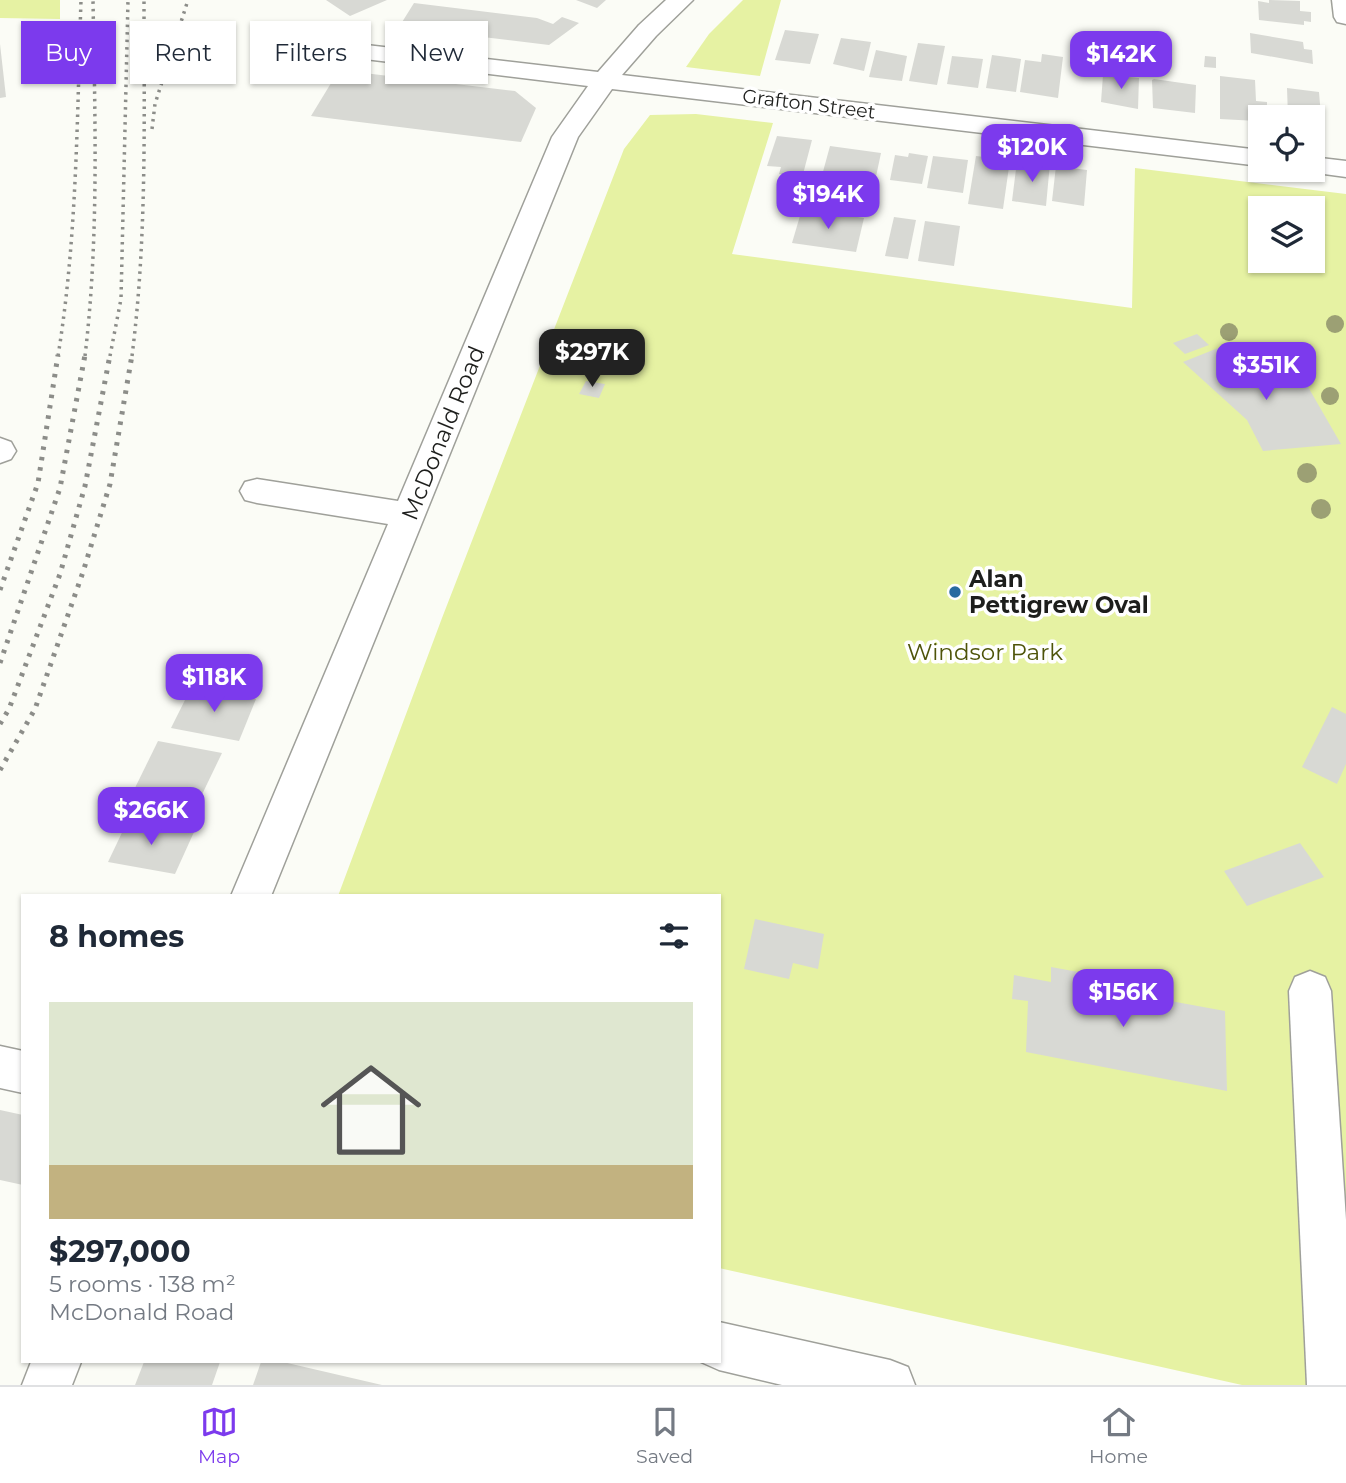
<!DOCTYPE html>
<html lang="en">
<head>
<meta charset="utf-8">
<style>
  :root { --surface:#fff; --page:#f6f6f7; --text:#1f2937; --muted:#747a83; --line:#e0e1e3; --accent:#7c3aed }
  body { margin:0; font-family:Montserrat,sans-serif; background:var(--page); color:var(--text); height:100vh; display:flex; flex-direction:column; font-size:26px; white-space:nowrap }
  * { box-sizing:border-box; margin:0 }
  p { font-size:23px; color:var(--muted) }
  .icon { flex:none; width:38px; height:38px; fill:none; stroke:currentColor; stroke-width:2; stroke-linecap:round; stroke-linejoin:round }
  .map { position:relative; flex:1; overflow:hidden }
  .side { position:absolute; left:21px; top:894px; width:700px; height:469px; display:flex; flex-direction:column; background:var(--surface); border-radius:0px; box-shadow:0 2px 5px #0004 }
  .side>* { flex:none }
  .banner { position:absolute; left:21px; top:21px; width:700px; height:63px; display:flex; gap:14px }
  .tools { position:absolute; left:1248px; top:105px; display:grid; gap:14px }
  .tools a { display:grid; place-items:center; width:77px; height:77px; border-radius:0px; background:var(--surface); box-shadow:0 2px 5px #0004; font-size:35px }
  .price { position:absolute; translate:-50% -60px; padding:0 16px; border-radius:14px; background:var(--accent); color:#fff; font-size:23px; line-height:46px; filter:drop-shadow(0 2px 4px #0008) }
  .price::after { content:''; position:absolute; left:50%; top:42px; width:21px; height:16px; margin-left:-10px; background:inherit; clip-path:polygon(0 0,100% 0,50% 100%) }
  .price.active { background:#222; color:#fff }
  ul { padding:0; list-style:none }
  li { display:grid; align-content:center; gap:14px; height:371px; padding:0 28px }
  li+li { border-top:2px solid var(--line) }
  li span { display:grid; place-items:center; height:217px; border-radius:0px; color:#555 }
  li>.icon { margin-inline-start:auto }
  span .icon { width:126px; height:126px; fill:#fffc; stroke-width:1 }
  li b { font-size:30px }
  h2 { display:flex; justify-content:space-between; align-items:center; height:84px; padding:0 28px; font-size:30px }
  .chip { padding:0 24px; border-radius:0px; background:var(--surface); box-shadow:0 2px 5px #0004; font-size:24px; line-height:63px }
  .chip.active { background:var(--accent); color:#fff }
  .menu { display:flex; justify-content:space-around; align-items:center; height:98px; border-top:2px solid var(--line); background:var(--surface); font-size:19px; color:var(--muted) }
  .menu a { display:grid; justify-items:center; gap:4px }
  .menu .active { color:var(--accent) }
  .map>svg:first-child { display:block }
  .green { fill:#e6f2a3; fill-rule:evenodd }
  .building { fill:#d8d9d4 }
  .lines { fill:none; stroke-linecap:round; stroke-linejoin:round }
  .minor-casing { stroke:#9fa09a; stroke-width:3 }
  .minor { fill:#fff; fill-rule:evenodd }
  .rail-far1 { stroke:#8c8d89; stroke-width:3.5; stroke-dasharray:2.5 5; stroke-linecap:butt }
  .rail { stroke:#8c8d89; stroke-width:5; stroke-dasharray:3.5 7; stroke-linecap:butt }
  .tree { fill:#9ca074 }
  .poi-dot { fill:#286aa0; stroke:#fff; stroke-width:2.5 }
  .labels { text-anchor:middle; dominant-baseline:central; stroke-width:7; stroke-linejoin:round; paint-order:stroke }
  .far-street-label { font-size:19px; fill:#1d1e1c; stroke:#fff }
  .street-label { font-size:23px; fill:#1d1e1c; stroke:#fff }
  .poi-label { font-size:23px; font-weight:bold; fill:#1d1e1c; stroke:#fff; text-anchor:start }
  .park-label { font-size:23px; fill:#4e5409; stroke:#fff }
</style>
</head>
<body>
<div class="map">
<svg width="1346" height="1385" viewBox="0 0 1346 1385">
  <rect width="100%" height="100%" fill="#fbfcf6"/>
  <g class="green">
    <polygon points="0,0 60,0 60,19 0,18"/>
    <polygon points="743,0 781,0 760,76 686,67 709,34"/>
    <path d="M696,114L773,123L732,254L1132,308L1135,168L1346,194V1385H1242L719,1268V896H338L442,618L624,149L650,115ZM1260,208H1312V261H1260Z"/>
  </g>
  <g class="building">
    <polygon points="326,0 387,0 350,16"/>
    <polygon points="576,0 606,0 597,8"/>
    <polygon points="1269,0 1300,1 1300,11 1311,12 1311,22 1304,21 1304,25 1259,20 1258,1 1269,3"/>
    <polygon points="414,3 537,18 553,24 562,17 579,23 549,45 399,27"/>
    <polygon points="785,30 819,34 810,64 775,60"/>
    <polygon points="1250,33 1303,42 1304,49 1312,50 1313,64 1251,53"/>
    <polygon points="841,38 871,42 864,71 833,64"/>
    <polygon points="918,43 945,46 937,85 909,81"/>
    <polygon points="0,44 6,97 0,98"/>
    <polygon points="876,50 907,56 902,81 869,77"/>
    <polygon points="1042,54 1063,57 1058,98 1020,92 1025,60 1041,62"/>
    <polygon points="992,55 1021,59 1016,92 986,88"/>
    <polygon points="952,56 983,59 978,88 947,84"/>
    <polygon points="1205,56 1216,57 1216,68 1204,67"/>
    <polygon points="339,70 515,91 536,108 521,142 311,116"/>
    <polygon points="1103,75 1139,78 1138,109 1101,102"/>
    <polygon points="1220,76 1255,80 1256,101 1267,102 1267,116 1256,115 1257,121 1220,119"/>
    <polygon points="1154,79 1196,85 1195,113 1153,108 1152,80"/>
    <polygon points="1287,88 1319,92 1322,128 1312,127 1312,117 1288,117"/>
    <polygon points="777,136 812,140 802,178 779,174 781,167 767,166"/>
    <polygon points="830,146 881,153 874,186 821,179"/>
    <polygon points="909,153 928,156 922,184 890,180 895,155 908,157"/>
    <polygon points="933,156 968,160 963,193 927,188"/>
    <polygon points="976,156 1010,160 1003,209 968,204"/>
    <polygon points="1031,160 1050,163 1046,206 1012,201 1016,169 1029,170"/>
    <polygon points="1056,166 1087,170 1084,206 1052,201"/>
    <polygon points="802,209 864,218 856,252 792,243"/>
    <polygon points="894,217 916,220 908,259 885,256"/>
    <polygon points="925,221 960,226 954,266 918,261"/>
    <polygon points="1197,334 1209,345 1185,354 1173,343"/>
    <polygon points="1228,344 1275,388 1274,385 1300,373 1341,444 1263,451 1247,420 1183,362"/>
    <polygon points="586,381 605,384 599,398 579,394"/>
    <polygon points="191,688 256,699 239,741 171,728"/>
    <polygon points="1332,707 1346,714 1346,764 1337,784 1302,767"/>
    <polygon points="158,741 222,753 195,809 131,796"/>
    <polygon points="128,820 194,832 175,874 108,862"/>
    <polygon points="1300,843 1324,877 1247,906 1224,871"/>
    <polygon points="755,919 824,934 818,969 793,963 789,979 744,969"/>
    <polygon points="1051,967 1117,979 1116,991 1225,1011 1227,1091 1026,1052 1028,1001 1012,999 1014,975 1051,982"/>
    <polygon points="0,1110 23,1115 23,1185 0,1180"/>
    <polygon points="144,1362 220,1362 212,1385 135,1385"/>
    <polygon points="261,1362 283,1362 382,1385 253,1385"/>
  </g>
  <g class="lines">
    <g class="minor-casing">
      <g id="minor">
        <polygon points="666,0 693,0 656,36 622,75 1260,150 1260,166 612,89 578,137 271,896 231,896 388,524 257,503 245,500 240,491 245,482 257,479 398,501 552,137 588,86 315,53 306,51 303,46 306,41 315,39 598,72 639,25"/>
        <polygon points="1332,0 1346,0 1346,24 1337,22 1334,17"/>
        <polygon points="1312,157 1346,161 1346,177 1302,171 1312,170"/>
        <polygon points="0,438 11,442 16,451 11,459 0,463"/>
        <polygon points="1310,971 1325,977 1331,991 1346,1220 1346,1385 1307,1385 1289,991 1295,977"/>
        <polygon points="0,1046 23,1051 23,1093 0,1088"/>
        <polygon points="719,1322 890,1360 908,1367 915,1385 782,1385 719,1370 701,1362 719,1362"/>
        <polygon points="31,1362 81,1362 72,1385 22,1385"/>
      </g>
    </g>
    <use href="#minor" class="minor"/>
    <g class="rail-far1">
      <polyline points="152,129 155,104 188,0"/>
      <path d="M58,356C77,239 77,119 81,0"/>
      <path d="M85,356C99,238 95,119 93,0"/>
      <polyline points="110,356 121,299 128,0"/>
      <path d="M132,356C147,238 144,119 144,0"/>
    </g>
    <g class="rail">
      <polyline points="0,590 38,483 58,355"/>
      <polyline points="0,663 60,488 85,355"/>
      <polyline points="0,724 9,709 60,574 85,486 110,355"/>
      <polyline points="0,770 35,709 83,572 110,484 132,355"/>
    </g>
  </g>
  <g class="tree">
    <circle cx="1335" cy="324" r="9"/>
    <circle cx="1229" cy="332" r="9"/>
    <circle cx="1283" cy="365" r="9"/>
    <circle cx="1330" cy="396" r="9"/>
    <circle cx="1307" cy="473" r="10"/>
    <circle cx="1321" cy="509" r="10"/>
  </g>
  <circle class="poi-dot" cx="955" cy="592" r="7"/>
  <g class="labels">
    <g class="far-street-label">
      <text transform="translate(809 104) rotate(7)">Grafton Street</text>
    </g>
    <g class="street-label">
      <text transform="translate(443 433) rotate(-68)">McDonald Road</text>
    </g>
    <g class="poi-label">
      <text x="969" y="579">Alan<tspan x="969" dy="26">Pettigrew Oval</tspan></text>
    </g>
    <g class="park-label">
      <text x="985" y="652">Windsor Park</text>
    </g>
  </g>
</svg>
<div class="tools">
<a><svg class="icon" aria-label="locate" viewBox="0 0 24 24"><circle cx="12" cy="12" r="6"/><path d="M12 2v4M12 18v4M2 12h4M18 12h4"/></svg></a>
<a><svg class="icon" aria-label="layers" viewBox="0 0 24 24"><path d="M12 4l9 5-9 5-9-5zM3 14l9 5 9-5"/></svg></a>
</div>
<b class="price" style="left:1121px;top:91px">$142K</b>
<b class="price" style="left:1032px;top:184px">$120K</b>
<b class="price" style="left:828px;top:231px">$194K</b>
<b class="price active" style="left:592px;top:389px">$297K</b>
<b class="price" style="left:1266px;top:402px">$351K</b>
<b class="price" style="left:214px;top:714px">$118K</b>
<b class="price" style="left:151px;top:847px">$266K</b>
<b class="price" style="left:1123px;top:1029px">$156K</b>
<div class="banner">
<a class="chip active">Buy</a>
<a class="chip">Rent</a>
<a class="chip">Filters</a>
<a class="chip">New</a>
</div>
<section class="side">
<h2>8 homes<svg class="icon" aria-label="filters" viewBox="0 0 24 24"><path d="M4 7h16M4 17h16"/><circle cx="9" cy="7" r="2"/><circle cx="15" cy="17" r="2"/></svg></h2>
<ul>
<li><span style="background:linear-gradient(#dfe7d0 75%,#c2b280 0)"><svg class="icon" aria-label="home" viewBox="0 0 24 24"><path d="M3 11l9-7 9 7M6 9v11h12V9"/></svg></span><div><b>$297,000</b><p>5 rooms · 138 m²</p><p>McDonald Road</p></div></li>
</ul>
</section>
</div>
<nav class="menu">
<a class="active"><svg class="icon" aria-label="map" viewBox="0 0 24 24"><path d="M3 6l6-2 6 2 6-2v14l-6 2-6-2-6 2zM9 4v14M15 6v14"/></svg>Map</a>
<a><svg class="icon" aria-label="saved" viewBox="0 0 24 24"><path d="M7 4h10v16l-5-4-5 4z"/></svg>Saved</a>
<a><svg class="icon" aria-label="home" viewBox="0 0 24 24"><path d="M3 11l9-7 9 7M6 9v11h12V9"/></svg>Home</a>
</nav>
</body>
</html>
